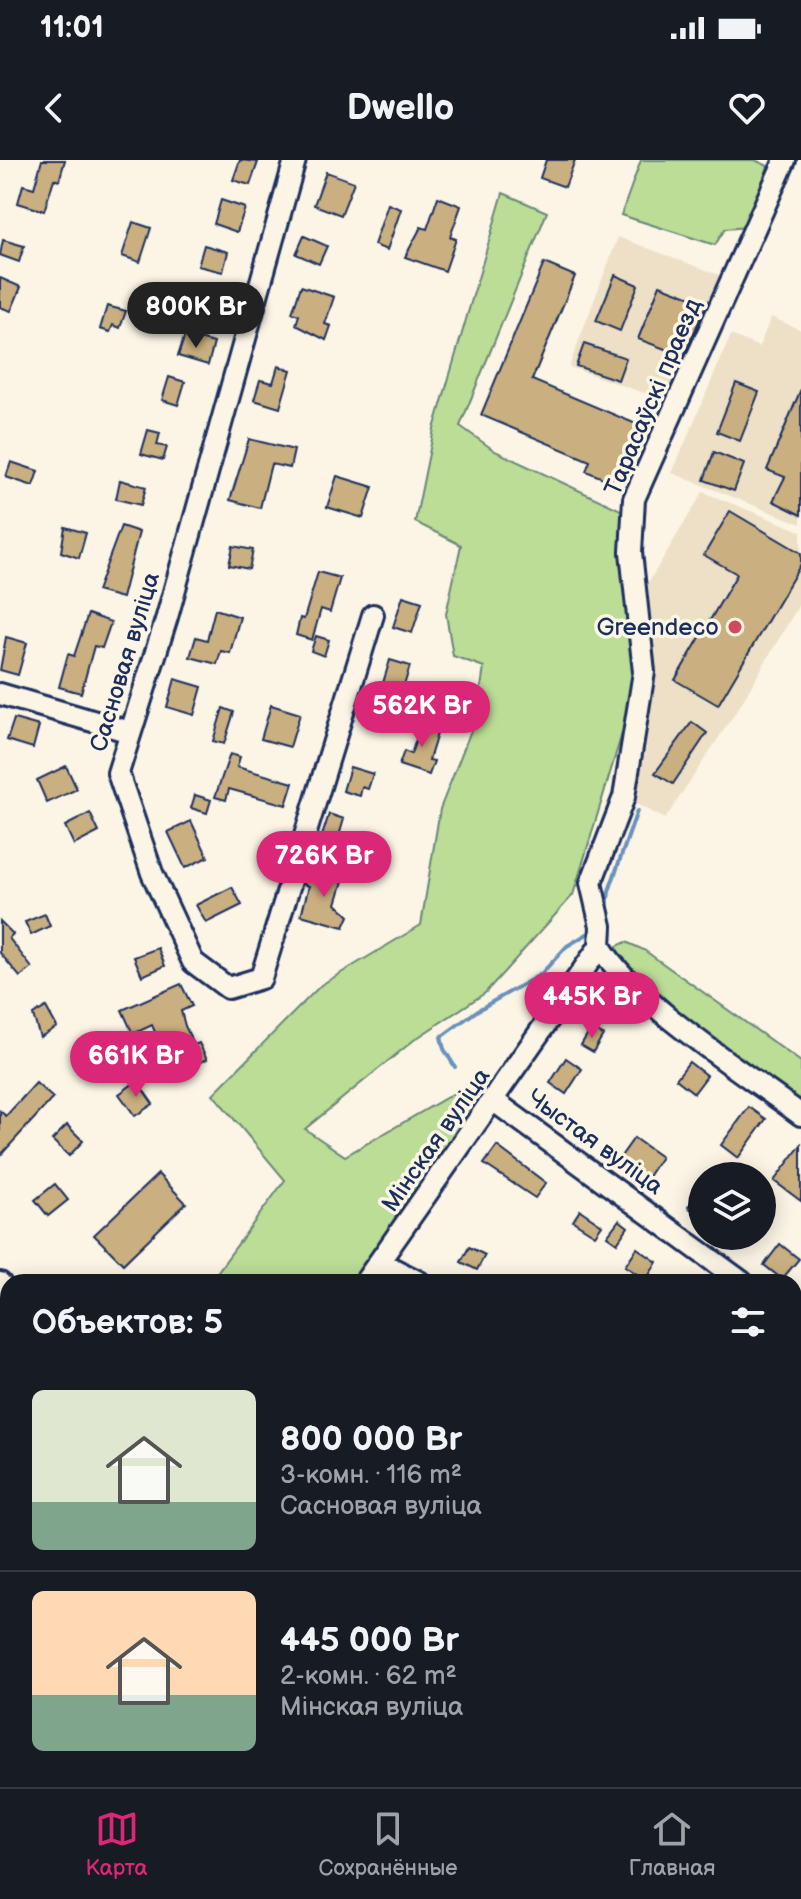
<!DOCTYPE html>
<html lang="ru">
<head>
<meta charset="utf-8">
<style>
  :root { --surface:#171b24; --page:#242831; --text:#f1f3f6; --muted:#9ea1a6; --line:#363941; --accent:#db2777 }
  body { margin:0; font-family:"Balsamiq Sans",sans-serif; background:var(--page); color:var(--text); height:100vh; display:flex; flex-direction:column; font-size:30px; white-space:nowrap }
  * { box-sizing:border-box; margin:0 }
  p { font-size:26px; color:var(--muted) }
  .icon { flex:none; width:44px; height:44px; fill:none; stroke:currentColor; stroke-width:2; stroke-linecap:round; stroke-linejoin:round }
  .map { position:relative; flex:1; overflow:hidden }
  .details { position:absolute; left:0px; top:1114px; width:802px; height:514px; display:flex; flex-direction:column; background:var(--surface); border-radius:24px 24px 0 0; box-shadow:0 4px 20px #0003 }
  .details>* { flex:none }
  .fabs { position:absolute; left:688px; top:1002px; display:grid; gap:16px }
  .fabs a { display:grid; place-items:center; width:88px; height:88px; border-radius:50%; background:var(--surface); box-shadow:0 4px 20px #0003; font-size:40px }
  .price { position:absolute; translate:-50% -68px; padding:0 18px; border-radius:28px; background:var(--accent); color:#fff; font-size:26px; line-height:52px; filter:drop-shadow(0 2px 4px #0008) }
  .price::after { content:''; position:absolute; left:50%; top:48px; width:24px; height:18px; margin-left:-12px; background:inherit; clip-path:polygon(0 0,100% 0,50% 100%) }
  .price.current { background:#222; color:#fff }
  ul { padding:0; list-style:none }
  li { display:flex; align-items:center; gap:24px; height:200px; padding:0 32px }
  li+li { border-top:2px solid var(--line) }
  li span { display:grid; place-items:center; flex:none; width:224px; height:160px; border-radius:12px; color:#555 }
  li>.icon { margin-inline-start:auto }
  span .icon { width:96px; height:96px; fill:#fffc; stroke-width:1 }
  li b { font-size:34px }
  h2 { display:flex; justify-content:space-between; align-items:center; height:96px; padding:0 32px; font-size:34px }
  .status { display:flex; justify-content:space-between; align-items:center; height:56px; padding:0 40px; background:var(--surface); direction:ltr }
  .status svg { height:22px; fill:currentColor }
  header { display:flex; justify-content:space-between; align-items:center; height:104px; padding:0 32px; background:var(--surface); font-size:36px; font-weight:700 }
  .dock { display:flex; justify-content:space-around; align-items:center; height:112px; border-top:2px solid var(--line); background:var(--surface); font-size:22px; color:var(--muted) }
  .dock a { display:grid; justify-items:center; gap:4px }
  .dock .current { color:var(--accent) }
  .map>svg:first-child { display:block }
  .built { fill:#ede0c7 }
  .green { fill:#bbdd96; stroke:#6b867a; stroke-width:2 }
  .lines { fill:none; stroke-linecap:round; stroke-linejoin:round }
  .stream { stroke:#6791bb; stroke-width:4 }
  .building { fill:#cab080; stroke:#1b2f5e; stroke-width:2 }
  .minor-casing { stroke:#1b2f5e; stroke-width:26 }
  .minor { stroke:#fcf5e5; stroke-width:20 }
  .poi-dot { fill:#d1495b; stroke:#fcf5e5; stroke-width:3 }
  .labels { text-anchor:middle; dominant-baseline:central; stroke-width:7; stroke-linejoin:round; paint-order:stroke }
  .street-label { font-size:24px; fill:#1b2f5e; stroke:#fcf5e5 }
  .poi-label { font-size:24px; fill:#1b2f5e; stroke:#fcf5e5; text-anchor:end }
</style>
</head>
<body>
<div class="status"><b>11:01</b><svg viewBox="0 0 49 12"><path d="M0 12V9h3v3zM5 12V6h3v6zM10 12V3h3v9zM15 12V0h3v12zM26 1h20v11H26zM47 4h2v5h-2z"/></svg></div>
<header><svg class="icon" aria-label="back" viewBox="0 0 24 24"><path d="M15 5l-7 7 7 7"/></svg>Dwello<svg class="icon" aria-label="heart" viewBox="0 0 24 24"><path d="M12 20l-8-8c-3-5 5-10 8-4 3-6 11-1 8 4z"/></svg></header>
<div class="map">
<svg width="801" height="1627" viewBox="0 0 801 1627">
  <rect width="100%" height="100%" fill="#fcf5e5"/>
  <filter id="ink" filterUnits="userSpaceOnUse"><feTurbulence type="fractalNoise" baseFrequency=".0125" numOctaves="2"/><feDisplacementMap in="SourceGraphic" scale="16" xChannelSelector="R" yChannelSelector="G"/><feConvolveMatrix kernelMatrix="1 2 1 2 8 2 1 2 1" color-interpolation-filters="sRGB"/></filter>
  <g filter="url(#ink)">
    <g class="built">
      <polygon points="618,77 722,116 670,242 569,207"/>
      <polygon points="771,157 801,170 801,364 672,313 731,175 759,187"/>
      <polygon points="703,332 801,371 801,441 741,544 665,659 629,640 653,513 645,428"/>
    </g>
    <g class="green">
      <polygon points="641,0 755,0 768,6 747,67 725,69 715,85 621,55"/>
      <polygon points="503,33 547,52 460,266 495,291 623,351 621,376 638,521 573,735 485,833 414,880 305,969 345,996 484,916 497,924 352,1122 210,1122 285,1020 213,934 321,825 421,765 440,649 477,555 484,507 453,496 446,454 461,385 415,362 434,269"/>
      <polygon points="626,782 644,790 801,902 801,949 650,835 620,805 617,786"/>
      <polygon points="348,1620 411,1620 421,1627 332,1627"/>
    </g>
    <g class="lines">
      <g class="stream">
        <polyline points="606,759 609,731 637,651"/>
        <polyline points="455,907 444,889 441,877 478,850 541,814 567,786 594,770"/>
      </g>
    </g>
    <g class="building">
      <polygon points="42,0 65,0 59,21 54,19 44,51 18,43 23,25 34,28"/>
      <polygon points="240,0 258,2 250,25 233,20"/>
      <polygon points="546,0 575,0 565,27 540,18"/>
      <polygon points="326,12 354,22 341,55 314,45"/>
      <polygon points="438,37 461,46 450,77 456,79 445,111 405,97 421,67 427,69"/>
      <polygon points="221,40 245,48 237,72 214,64"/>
      <polygon points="388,44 401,49 387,90 374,85"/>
      <polygon points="133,62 151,68 140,102 122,96"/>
      <polygon points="304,76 327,86 319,104 296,94"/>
      <polygon points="3,80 24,86 19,102 0,95"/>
      <polygon points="204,85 228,92 223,112 198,106"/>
      <polygon points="544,103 575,116 532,220 641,266 622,313 617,311 612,322 586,311 590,301 481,255"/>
      <polygon points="615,115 638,125 620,171 596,161"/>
      <polygon points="0,118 21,127 11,151 0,147"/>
      <polygon points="660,125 707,143 684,196 638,179"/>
      <polygon points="301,126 334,137 325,164 331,166 326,180 296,165 299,155 292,153"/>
      <polygon points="206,142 224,147 220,163 201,158"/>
      <polygon points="107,146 126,151 120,168 113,165 110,172 100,169"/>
      <polygon points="185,175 214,183 208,205 178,196"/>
      <polygon points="584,184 626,198 618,220 576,206"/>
      <polygon points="278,206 291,210 280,248 254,240 260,220 273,223"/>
      <polygon points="169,217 185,222 178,245 162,240"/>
      <polygon points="736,223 759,232 740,281 717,272"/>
      <polygon points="801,229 801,355 773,341 785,317 767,310"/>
      <polygon points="148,270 160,273 157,285 167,287 163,300 141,294"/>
      <polygon points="249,279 294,290 290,308 271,304 260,348 230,340"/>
      <polygon points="714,292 744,304 734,331 704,320"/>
      <polygon points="11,302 38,311 33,326 6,317"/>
      <polygon points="337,316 373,327 363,358 327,347"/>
      <polygon points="120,320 146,327 141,345 116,339"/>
      <polygon points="730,351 801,393 801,404 718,545 675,520 737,414 704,395"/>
      <polygon points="121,366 139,372 122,438 97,431"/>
      <polygon points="65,367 86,373 79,398 61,392"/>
      <polygon points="233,386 253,390 249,409 229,405"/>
      <polygon points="318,412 340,418 330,452 321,449 312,480 296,475 300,458 304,459"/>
      <polygon points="403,436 422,442 412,473 393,467"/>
      <polygon points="215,449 240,457 230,493 221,491 217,504 190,497 196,477 207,480"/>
      <polygon points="88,454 111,462 102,488 94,486 81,533 59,527 68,494 74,496"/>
      <polygon points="316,476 329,480 324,496 311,491"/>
      <polygon points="6,477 27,483 18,515 0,510"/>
      <polygon points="390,500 410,506 399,542 379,536"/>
      <polygon points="175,519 202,527 194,555 167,547"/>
      <polygon points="271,545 300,554 290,587 261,579"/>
      <polygon points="223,548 234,552 224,584 213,581"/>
      <polygon points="14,559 39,566 33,588 7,580"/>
      <polygon points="423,559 440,564 429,600 434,601 429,615 399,605 404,591 411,594"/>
      <polygon points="692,562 707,573 673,624 655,613"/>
      <polygon points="230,594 240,597 237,607 293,623 286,645 229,629 226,640 215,637"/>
      <polygon points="66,606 77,629 47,643 37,620"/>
      <polygon points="350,607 373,614 368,629 362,627 360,636 343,631"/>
      <polygon points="195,635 211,640 207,653 191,648"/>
      <polygon points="90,653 99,672 74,685 65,666"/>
      <polygon points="329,654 344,659 339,676 358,681 352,703 317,692"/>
      <polygon points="191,661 208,697 185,708 168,672"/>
      <polygon points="308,710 343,721 336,744 349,756 344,767 301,755 309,726 303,724"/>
      <polygon points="232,727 242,745 206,763 196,745"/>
      <polygon points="45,754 50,766 31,775 25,762"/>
      <polygon points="0,761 13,774 9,778 32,808 20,817 0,793"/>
      <polygon points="158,788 165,806 142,816 134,797"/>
      <polygon points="181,824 192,846 181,851 185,866 194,885 199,883 207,899 192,907 179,880 161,886 152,865 133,874 122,850"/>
      <polygon points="46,847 57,867 40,877 33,855"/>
      <polygon points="591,868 603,875 593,892 581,885"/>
      <polygon points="566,898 582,909 566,934 550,923"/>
      <polygon points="689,902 707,916 694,933 676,919"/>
      <polygon points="137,921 153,944 135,956 119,934"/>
      <polygon points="36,923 53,938 0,996 0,951 6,956"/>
      <polygon points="749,947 766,959 738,998 721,985"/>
      <polygon points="67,965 83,981 69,996 52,980"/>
      <polygon points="634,978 661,997 647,1018 619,999"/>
      <polygon points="801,985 801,1041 774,1021"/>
      <polygon points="497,986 546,1023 535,1038 484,1004"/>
      <polygon points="158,1014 186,1043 123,1104 94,1075"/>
      <polygon points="55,1024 68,1040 48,1056 35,1040"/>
      <polygon points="702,1025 702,1057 688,1047"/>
      <polygon points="580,1050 602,1065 595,1075 573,1061"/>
      <polygon points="619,1060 628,1067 617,1083 607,1076"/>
      <polygon points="780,1084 799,1099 782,1119 764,1105"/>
      <polygon points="469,1087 485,1095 477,1110 461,1102"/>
      <polygon points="637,1088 657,1102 646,1120 625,1106"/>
    </g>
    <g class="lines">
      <g class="minor-casing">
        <g id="minor">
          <polyline points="295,0 167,457 118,613 152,713 193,802 228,828 261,818 373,455"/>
          <polyline points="0,534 130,572"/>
          <polyline points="600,786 601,766 591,723 624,637 644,512 631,392 634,339 785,0"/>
          <path d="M600,786C634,843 745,913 801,955"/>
          <polyline points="494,941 742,1122"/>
          <polyline points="381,1103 419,1122"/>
          <polyline points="365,1122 600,786"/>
          <polyline points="0,1123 8,1135"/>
          <polyline points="794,1160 801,1165"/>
          <polyline points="794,1382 801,1387"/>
          <polyline points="714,1620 725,1627"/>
          <polyline points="11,1627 16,1620"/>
          <polyline points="621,1627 628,1620"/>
        </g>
      </g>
      <use href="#minor" class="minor"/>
    </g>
  </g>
  <circle class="poi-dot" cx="735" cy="467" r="8"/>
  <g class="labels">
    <g class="street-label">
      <text transform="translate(653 237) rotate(-67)">Тарасаўскі праезд</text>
      <text transform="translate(125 502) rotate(-73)">Сасновая вуліца</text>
      <text transform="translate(436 980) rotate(-55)">Мінская вуліца</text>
      <text transform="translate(595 982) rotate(36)">Чыстая вуліца</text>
    </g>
    <g class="poi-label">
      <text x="719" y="467">Greendeco</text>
    </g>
  </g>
</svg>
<div class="fabs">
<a><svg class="icon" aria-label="layers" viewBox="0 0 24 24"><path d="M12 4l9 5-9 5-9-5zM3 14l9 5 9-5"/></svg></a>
</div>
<b class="price current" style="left:196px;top:190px">800K Br</b>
<b class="price" style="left:422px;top:589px">562K Br</b>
<b class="price" style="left:324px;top:739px">726K Br</b>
<b class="price" style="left:592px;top:880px">445K Br</b>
<b class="price" style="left:136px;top:939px">661K Br</b>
<section class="details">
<h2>Объектов: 5<svg class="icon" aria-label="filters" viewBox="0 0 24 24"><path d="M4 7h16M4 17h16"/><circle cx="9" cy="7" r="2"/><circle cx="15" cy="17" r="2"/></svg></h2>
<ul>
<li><span style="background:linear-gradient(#dfe7d0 70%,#7fa58c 0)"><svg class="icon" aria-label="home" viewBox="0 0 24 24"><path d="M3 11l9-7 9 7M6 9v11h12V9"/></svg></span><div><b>800 000 Br</b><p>3-комн. · 116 m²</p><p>Сасновая вуліца</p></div></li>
<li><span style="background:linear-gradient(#ffd9b3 65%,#7fa58c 0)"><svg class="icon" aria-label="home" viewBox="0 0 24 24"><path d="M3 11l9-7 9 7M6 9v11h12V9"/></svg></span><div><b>445 000 Br</b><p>2-комн. · 62 m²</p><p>Мінская вуліца</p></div></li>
</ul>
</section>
</div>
<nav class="dock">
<a class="current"><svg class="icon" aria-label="map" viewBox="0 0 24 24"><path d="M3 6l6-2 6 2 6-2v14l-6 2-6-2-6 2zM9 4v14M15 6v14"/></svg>Карта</a>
<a><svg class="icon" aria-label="saved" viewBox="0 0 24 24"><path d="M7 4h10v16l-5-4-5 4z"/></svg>Сохранённые</a>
<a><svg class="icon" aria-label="home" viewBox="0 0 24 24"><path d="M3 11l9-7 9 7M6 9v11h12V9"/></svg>Главная</a>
</nav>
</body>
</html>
